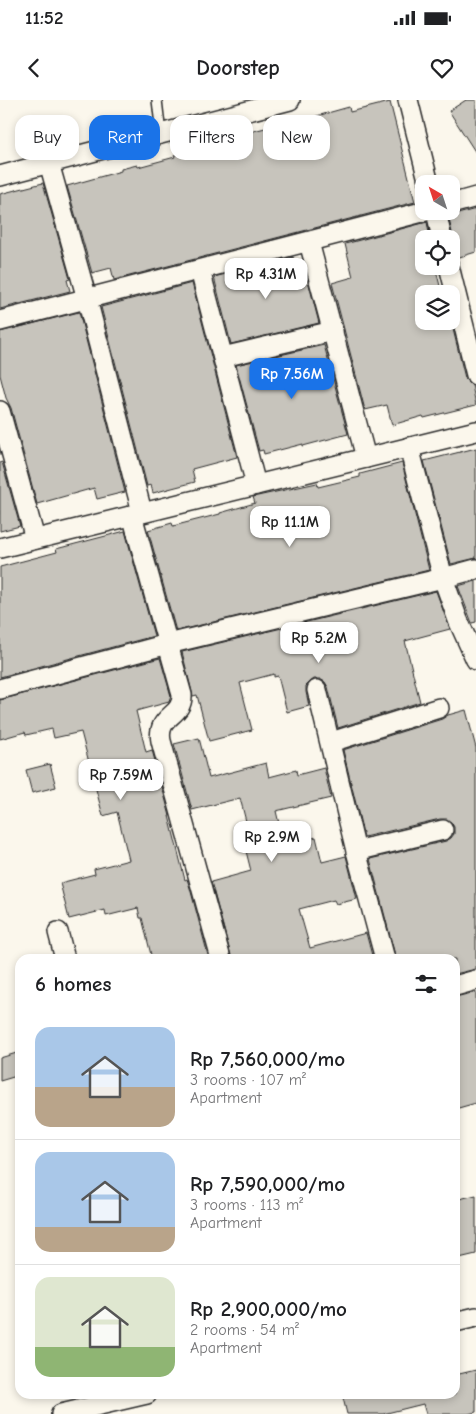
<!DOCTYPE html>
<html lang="en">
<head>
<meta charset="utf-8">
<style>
  :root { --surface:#fff; --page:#f2f2f2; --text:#202124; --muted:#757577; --line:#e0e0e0; --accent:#1a73e8 }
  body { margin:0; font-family:"Comic Neue",sans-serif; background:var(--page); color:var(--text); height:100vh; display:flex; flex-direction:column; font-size:19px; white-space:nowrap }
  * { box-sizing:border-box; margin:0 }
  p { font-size:16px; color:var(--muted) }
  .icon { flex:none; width:28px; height:28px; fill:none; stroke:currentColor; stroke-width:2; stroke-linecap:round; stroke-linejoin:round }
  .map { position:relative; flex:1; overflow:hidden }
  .drawer { position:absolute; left:15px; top:854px; width:445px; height:445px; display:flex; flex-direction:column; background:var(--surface); border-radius:15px; box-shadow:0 2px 8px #0003 }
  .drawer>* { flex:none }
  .guide { position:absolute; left:15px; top:15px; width:446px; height:45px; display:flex; gap:10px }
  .needle { width:32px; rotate:321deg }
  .fabs { position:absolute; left:415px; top:75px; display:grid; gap:10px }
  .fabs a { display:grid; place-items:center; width:45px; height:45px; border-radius:10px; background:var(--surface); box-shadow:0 2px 8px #0003; font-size:25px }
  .price { position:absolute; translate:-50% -42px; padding:0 11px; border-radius:10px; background:#fff; color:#222; font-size:16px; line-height:32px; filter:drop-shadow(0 1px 2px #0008) }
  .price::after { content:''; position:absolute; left:50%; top:30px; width:15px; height:11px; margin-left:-8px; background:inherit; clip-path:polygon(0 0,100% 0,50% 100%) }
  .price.active { background:var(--accent); color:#fff }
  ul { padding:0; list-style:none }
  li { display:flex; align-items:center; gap:15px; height:125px; padding:0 20px }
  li+li { border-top:1px solid var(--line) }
  li span { display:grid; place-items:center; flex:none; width:140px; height:100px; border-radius:15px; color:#555 }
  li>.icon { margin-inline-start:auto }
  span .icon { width:60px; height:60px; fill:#fffc; stroke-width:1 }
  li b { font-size:21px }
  h2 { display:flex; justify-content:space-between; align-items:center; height:60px; padding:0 20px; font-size:21px }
  .chip { padding:0 18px; border-radius:15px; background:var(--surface); box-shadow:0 2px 8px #0003; font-size:18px; line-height:45px }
  .chip.active { background:var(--accent); color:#fff }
  .status { display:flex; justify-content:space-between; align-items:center; height:35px; padding:0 25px; background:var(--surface); direction:ltr }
  .status svg { height:14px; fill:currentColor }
  header { display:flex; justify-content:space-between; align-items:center; height:65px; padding:0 20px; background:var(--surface); font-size:22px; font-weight:700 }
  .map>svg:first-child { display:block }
  .building { fill:#c7c4bc; stroke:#2b2b2b }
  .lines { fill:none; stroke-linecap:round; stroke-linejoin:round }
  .service-casing { stroke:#2b2b2b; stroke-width:12 }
  .minor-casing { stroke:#2b2b2b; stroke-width:22 }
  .service { stroke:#fbf7ec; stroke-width:9 }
  .minor { stroke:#fbf7ec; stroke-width:19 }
</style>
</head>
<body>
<div class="status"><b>11:52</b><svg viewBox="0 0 49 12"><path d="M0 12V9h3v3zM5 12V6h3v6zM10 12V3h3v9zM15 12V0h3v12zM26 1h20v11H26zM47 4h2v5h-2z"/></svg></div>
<header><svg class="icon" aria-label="back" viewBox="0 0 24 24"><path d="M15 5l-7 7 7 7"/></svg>Doorstep<svg class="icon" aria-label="heart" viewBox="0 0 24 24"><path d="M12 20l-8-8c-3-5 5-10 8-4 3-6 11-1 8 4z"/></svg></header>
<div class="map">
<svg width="476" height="1314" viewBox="0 0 476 1314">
  <rect width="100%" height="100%" fill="#fbf7ec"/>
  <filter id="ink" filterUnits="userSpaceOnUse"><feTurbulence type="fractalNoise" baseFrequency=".02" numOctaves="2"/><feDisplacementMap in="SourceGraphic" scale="10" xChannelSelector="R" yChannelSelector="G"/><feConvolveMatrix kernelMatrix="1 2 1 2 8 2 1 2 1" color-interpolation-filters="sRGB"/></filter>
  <g filter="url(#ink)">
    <g class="building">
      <polygon points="466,0 476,0 476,53 449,11"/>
      <polygon points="390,2 415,102 114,180 111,168 92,173 67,86 121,71 121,69 137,65 138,67 175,57 174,55 214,45 213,40 234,35 235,36 280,24 281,26 349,7 350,12"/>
      <polygon points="43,83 70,179 67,180 70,191 0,209 0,94"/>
      <polygon points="476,109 476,152 456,158 451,155 451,145 453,137 448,115 454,115"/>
      <polygon points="427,122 430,139 424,139 424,166 435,166 442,194 424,194 424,221 451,221 465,278 468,282 472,285 476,305 424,318 423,316 392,325 387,305 365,310 332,183 353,177 345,144"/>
      <polygon points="293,157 296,171 305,169 319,223 231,244 214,177"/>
      <polygon points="192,183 237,357 192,369 195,382 153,393 151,385 147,386 101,207"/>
      <polygon points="79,212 125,392 97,399 94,388 37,404 11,308 6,298 0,275 0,232"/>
      <polygon points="324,245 348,334 303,346 303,344 264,354 263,350 259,351 236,265"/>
      <polygon points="476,348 476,458 451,464 424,361"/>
      <polygon points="2,362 20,426 0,431 0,363"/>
      <polygon points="402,363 429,470 176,531 148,430 172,423 173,426 220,414 220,413 255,403 253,397 317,383 318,387 360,377 360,374"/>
      <polygon points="125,431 154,536 0,577 0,467 57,452 56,449"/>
      <polygon points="476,481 476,522 472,523 458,486"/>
      <polygon points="436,491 450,529 405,541 420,602 338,628 328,587 325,582 320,579 314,579 310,582 306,586 306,592 309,606 287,612 278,576 274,577 274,574 240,583 252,630 209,641 197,595 193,596 182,552"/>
      <polygon points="160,558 171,596 169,602 136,611 146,652 152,650 170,716 169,716 185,780 187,779 190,788 209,859 152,859 142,818 140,818 138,808 106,816 105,810 69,819 60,783 95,774 94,769 129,760 117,712 103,716 81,632 54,638 52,629 26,635 25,632 0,639 0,600"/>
      <polygon points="466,610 476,648 476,869 455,874 455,859 396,859 370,759 446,741 451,738 454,734 454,727 451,722 447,719 440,719 364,737 343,650 442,619 448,615"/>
      <polygon points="199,638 209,678 266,663 269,677 296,670 297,675 324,668 331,698 276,711 284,745 316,737 322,762 346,756 357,799 336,804 334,800 299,809 310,848 366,833 373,859 232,859 211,782 251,771 242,735 249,733 240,698 192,710 174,644"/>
      <polygon points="50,664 56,687 32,693 26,670"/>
      <polygon points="476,892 476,1003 455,1009 455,897"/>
      <polygon points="20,952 20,975 0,981 0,958"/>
      <polygon points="476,1095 476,1154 455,1159 455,1100"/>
      <polygon points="476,1270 476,1312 468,1314 426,1314 423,1304 383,1314 347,1314 342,1294 455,1294 455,1275"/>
    </g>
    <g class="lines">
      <g class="service-casing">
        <polyline id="service" points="157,0 161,34"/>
      </g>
      <g class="minor-casing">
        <g id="minor">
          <polyline points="408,0 429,84"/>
          <polyline points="49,63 87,199 142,412"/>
          <polyline points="0,76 290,0"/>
          <polyline points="451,104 476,97"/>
          <polyline points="436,111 442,139"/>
          <polyline points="309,142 366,358"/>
          <polyline points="449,166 476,275"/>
          <polyline points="200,170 256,385"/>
          <polyline points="0,221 426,111"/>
          <polyline points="223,257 333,231"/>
          <polyline points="0,311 35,439"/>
          <polyline points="409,347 443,478 458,520 476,560"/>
          <path d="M132,415L182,595C183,617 156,615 161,641L221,859"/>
          <polyline points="0,448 476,331"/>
          <polyline points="0,589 168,544 443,478 476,469"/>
          <polyline points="317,590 356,751 385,859"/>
          <polyline points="331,642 439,608"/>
          <polyline points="356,751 443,730"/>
          <polyline points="58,832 65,859"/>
          <polyline points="455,886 476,880"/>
          <polyline points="455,1222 476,1217"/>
          <polyline points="61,1314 147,1294"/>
        </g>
      </g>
      <use href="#service" class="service"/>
      <use href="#minor" class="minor"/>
    </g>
  </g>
</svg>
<div class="fabs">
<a><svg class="needle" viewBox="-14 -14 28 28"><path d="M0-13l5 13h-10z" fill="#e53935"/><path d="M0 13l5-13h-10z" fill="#757577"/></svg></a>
<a><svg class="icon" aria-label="locate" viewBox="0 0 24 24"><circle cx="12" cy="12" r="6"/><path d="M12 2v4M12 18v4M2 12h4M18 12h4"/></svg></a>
<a><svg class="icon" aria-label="layers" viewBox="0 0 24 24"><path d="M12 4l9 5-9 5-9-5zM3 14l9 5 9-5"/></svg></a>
</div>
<b class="price" style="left:266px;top:200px">Rp 4.31M</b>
<b class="price active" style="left:292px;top:300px">Rp 7.56M</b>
<b class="price" style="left:290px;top:448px">Rp 11.1M</b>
<b class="price" style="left:319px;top:564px">Rp 5.2M</b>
<b class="price" style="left:121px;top:701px">Rp 7.59M</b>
<b class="price" style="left:272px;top:763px">Rp 2.9M</b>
<div class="guide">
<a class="chip">Buy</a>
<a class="chip active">Rent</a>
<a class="chip">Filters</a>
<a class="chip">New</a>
</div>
<section class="drawer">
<h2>6 homes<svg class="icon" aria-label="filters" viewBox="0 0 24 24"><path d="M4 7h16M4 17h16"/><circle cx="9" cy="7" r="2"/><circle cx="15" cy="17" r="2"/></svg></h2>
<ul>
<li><span style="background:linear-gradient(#a9c7e8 60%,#b9a48a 0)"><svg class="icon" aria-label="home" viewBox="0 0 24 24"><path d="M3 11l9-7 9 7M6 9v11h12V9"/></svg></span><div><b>Rp 7,560,000/mo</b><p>3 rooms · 107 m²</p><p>Apartment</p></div></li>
<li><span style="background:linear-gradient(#a9c7e8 75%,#b9a48a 0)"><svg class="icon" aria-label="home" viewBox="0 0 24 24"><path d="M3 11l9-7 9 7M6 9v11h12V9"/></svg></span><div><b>Rp 7,590,000/mo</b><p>3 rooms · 113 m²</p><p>Apartment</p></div></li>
<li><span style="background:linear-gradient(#dfe7d0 70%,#8fb573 0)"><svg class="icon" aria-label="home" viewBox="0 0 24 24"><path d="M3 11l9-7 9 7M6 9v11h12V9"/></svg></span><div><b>Rp 2,900,000/mo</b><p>2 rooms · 54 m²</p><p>Apartment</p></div></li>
</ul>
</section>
</div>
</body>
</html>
